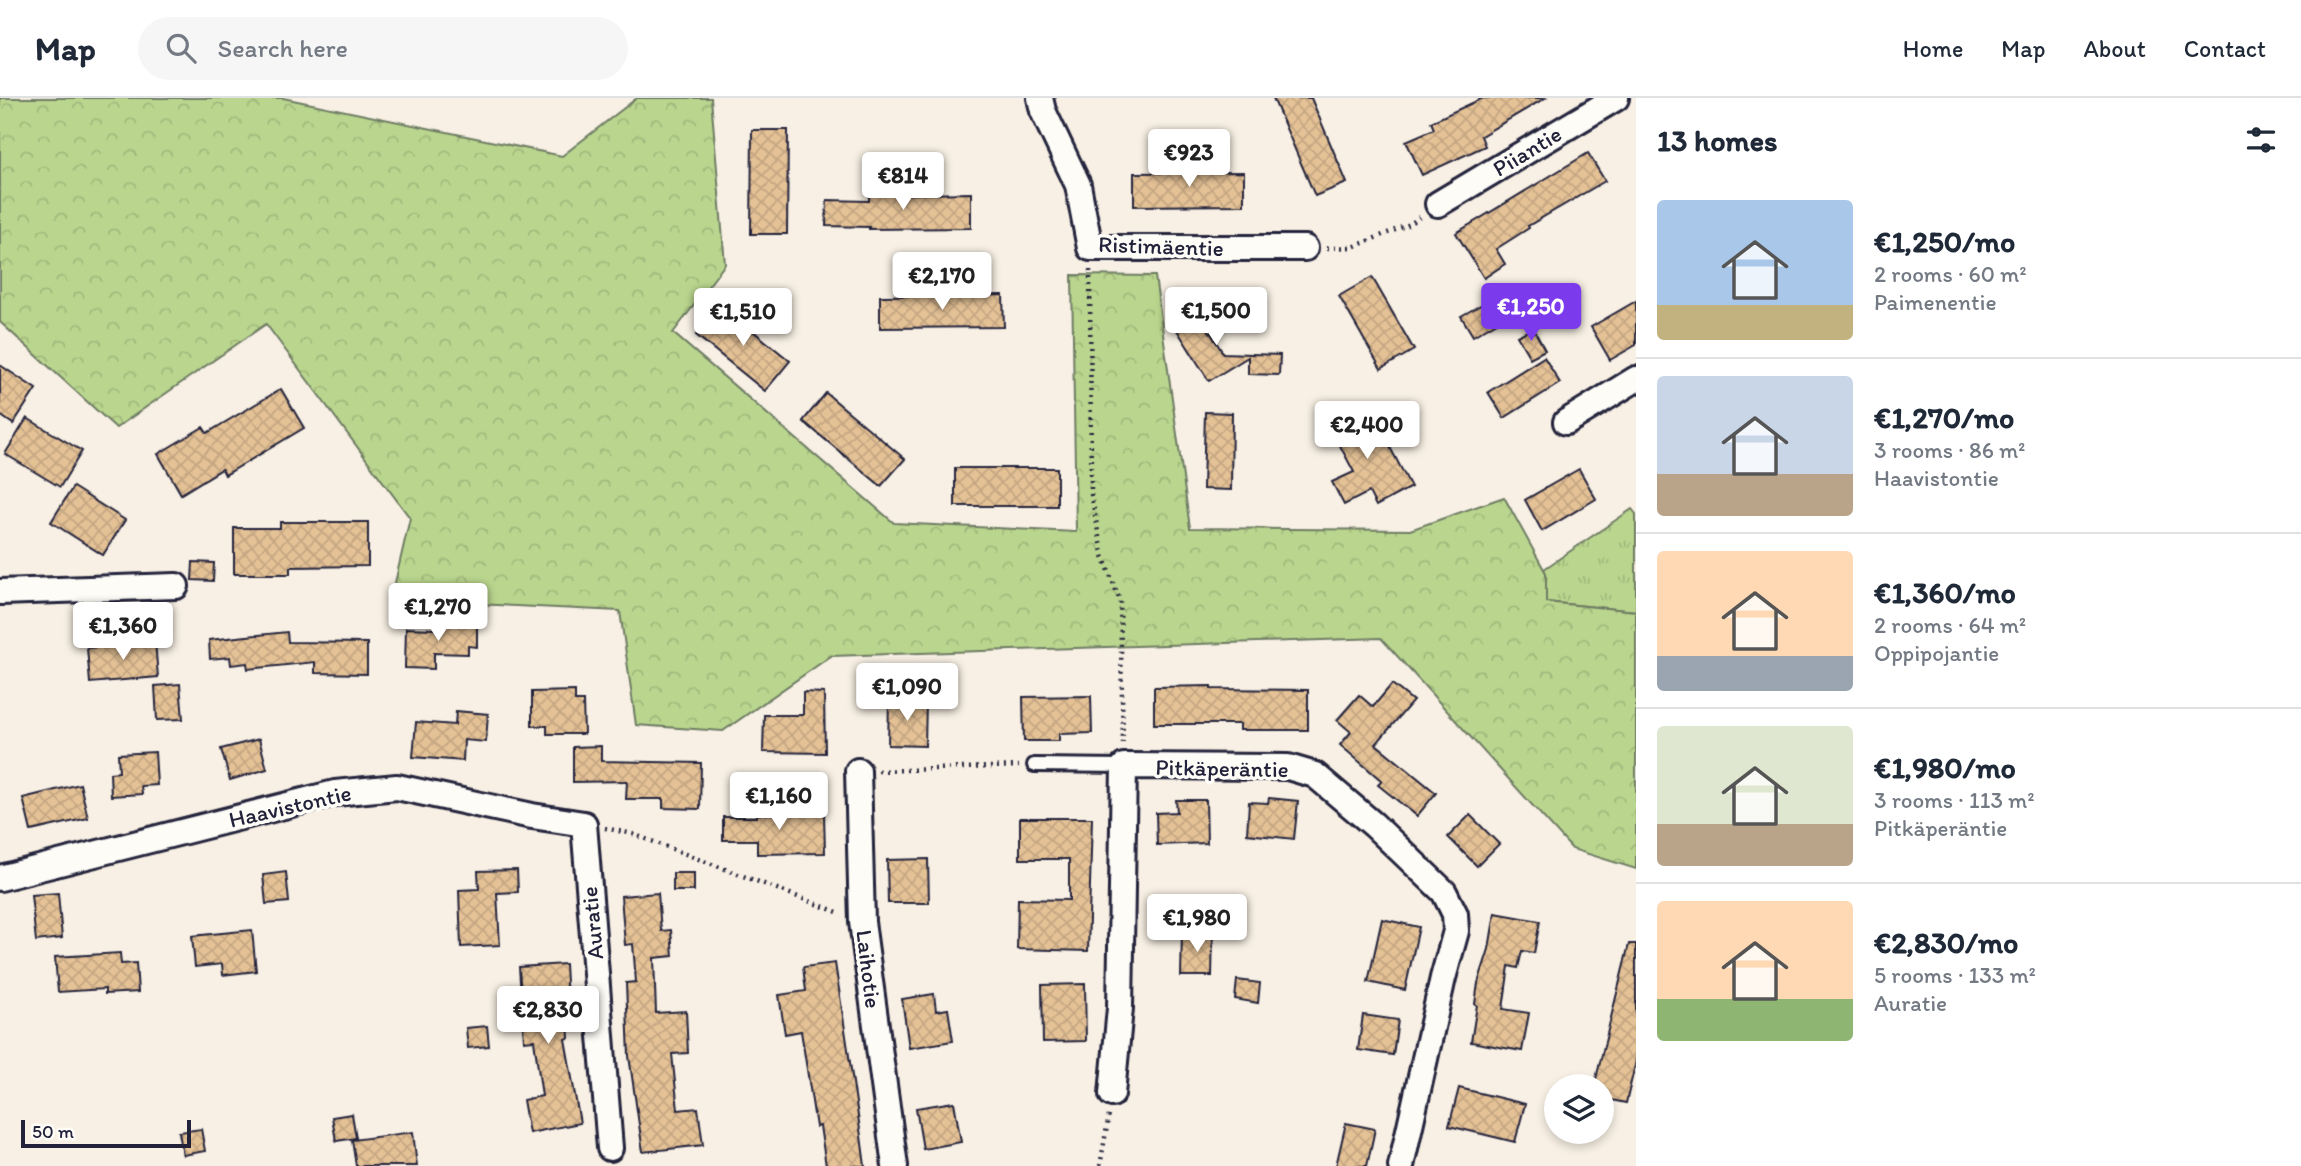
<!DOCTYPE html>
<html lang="en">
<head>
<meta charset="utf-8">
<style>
  :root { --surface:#fff; --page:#f6f6f7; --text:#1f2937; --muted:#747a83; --line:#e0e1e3; --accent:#7c3aed }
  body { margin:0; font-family:Itim,sans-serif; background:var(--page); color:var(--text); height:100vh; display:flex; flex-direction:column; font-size:26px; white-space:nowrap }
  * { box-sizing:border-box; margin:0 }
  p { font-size:23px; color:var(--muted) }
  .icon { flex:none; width:38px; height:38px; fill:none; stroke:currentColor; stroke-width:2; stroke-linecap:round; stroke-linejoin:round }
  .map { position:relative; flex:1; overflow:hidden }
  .drawer { display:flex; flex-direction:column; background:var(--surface); width:665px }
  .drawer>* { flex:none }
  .controls { position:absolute; left:1544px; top:976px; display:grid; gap:14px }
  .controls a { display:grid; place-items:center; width:70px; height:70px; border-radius:50%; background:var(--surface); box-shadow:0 4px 10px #0003; font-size:35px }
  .scale { position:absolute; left:21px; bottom:18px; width:170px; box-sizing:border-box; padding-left:7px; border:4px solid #22223b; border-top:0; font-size:19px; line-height:24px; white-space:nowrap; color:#22223b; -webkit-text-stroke:5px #fdfcf7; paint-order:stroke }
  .price { position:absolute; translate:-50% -60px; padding:0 16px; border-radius:7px; background:#fff; color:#222; font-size:23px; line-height:46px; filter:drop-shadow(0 2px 4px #0008) }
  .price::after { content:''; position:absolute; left:50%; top:42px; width:21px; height:16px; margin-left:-10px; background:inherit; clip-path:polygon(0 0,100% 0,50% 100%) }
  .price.current { background:var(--accent); color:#fff }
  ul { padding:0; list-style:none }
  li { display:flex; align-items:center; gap:21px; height:175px; padding:0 21px }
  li+li { border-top:2px solid var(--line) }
  li span { display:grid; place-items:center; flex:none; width:196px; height:140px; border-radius:7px; color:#555 }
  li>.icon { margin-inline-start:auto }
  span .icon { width:84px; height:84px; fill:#fffc; stroke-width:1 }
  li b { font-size:30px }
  h2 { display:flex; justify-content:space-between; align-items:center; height:84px; padding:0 21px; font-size:30px }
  header { display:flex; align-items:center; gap:42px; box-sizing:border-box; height:98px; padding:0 35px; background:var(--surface); border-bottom:2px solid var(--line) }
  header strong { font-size:33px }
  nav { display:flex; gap:38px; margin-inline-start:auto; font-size:24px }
  .search { width:490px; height:63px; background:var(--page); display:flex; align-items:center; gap:18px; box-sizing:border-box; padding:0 24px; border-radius:38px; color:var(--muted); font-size:26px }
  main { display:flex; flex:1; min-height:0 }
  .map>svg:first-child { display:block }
  .grass { fill:url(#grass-tufts); stroke:#6e7c64; stroke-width:2 }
  .forest { fill:url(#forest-crowns); stroke:#6e7c64; stroke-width:2 }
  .building { fill:url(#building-cross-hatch); stroke:#22223b; stroke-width:2 }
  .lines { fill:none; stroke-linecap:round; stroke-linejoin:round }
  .lane-casing { stroke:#22223b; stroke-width:18 }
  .street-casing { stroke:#22223b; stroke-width:30 }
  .path { stroke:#22223b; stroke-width:4.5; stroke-dasharray:2 5; stroke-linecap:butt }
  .lane { stroke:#fdfcf7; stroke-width:12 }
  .street { stroke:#fdfcf7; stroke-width:24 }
  .labels { text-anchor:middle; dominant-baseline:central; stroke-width:7; stroke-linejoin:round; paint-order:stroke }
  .street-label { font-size:23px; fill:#22223b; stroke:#fdfcf7 }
</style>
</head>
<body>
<header>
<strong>Map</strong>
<div class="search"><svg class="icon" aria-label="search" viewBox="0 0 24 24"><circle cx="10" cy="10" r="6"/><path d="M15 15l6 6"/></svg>Search here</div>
<nav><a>Home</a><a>Map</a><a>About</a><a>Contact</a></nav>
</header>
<main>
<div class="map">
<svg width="1636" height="1068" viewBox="0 0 1636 1068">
  <defs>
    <pattern id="grass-tufts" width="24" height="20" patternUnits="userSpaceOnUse" patternTransform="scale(1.75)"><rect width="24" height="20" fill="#bad68e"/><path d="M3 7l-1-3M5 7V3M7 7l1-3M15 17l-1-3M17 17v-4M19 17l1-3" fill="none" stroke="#a0b77b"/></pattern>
    <pattern id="forest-crowns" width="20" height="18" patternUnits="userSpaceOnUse" patternTransform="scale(1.75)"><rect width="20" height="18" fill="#bad68e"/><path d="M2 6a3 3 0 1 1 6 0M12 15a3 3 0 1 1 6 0" fill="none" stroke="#a0b77b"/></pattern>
    <pattern id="building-cross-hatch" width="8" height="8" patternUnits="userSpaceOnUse" patternTransform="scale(1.75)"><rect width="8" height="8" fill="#e5c296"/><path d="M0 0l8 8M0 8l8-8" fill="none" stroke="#c4a682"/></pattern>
  </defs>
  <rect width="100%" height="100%" fill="#f8f0e4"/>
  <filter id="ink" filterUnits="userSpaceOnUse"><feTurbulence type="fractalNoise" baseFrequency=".0143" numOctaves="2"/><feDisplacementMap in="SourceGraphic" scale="14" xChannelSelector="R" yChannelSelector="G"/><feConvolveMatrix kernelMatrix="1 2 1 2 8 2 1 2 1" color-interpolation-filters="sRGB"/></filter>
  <g filter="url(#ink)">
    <polygon class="grass" points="1632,411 1636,416 1636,513 1546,504 1546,476 1544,471"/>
    <polygon class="forest" points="0,0 283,0 562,58 637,0 711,0 725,166 673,235 894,425 1076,434 1072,177 1155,178 1190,430 1410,432 1504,399 1546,475 1546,504 1636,513 1636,771 1572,751 1381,540 831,558 723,633 636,627 620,513 391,502 410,420 266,226 116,330 0,224"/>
    <g class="building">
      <polygon points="1273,0 1311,0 1347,85 1315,98"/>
      <polygon points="1483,0 1545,0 1481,38 1485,48 1422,77 1406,43 1434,31 1431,24"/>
      <polygon points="752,32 788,32 787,136 751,136"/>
      <polygon points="1588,55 1605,83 1528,128 1529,130 1496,151 1505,166 1484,180 1456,135"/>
      <polygon points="1244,74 1244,107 1134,108 1134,75"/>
      <polygon points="971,95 971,130 869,131 869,129 826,128 827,102 869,103 869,97"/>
      <polygon points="1372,179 1414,252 1381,271 1339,198"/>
      <polygon points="1003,197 1004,229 880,230 880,198"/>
      <polygon points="1190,202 1223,255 1280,257 1279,277 1248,276 1248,259 1209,283 1167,216"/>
      <polygon points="1636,203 1636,247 1610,262 1591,229"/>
      <polygon points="1486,204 1497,224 1473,238 1461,218"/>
      <polygon points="721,207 790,263 765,293 696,237"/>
      <polygon points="1533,230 1545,252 1530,260 1517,238"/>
      <polygon points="1544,259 1560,285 1504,320 1488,294"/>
      <polygon points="0,267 36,291 13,326 0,317"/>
      <polygon points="281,291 304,330 225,377 222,371 181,396 158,356 203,329 207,335"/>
      <polygon points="826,295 905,361 881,388 803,323"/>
      <polygon points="1355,313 1359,319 1371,313 1411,389 1376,408 1369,394 1344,407 1332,384 1354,374 1329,327"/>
      <polygon points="1205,314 1232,315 1231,392 1203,391"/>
      <polygon points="27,320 82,353 60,389 5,356"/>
      <rect x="955" y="370" width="102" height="38"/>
      <polygon points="1579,371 1596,401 1542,433 1525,402"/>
      <polygon points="73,389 125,422 103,457 51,424"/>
      <polygon points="280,424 368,424 368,468 290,469 290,476 234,476 234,430 280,430"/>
      <polygon points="193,464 214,465 213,483 192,482"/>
      <polygon points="434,524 477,525 477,549 468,548 468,556 434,555 434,571 405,570 406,530 434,531"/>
      <polygon points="287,534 288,544 367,545 367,576 315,575 315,564 248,571 247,565 231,567 230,559 210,561 209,542"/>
      <polygon points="155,543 158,579 90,585 87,550"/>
      <polygon points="180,586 183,621 157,622 155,588"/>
      <polygon points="1392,586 1413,603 1376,646 1436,695 1417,718 1378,687 1382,683 1340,647 1351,634 1337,622 1359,597 1373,609"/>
      <polygon points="1211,588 1211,591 1308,592 1308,632 1240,632 1240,626 1154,626 1154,589"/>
      <polygon points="575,593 575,603 583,603 584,636 547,636 547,628 532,628 532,594"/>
      <polygon points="803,594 824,595 825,655 763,654 764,617 803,617"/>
      <polygon points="1091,598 1092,635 1059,636 1059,643 1024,643 1023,599"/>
      <polygon points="889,602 926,603 925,648 888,647"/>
      <polygon points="456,613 488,616 486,644 464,642 463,663 413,659 416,624 455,627"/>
      <polygon points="259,641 267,671 230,682 221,651"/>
      <polygon points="601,648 601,663 701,665 700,711 663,710 663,701 626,701 627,683 573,684 573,649"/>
      <polygon points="155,654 157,687 141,688 142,696 111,698 110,675 119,674 118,656"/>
      <polygon points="80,686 88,720 31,733 23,700"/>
      <polygon points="1269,700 1298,703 1294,741 1247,736 1249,704 1268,705"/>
      <polygon points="1176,702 1206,702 1207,745 1157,747 1156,715 1177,714"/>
      <polygon points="824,715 825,755 757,756 757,742 723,742 723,719 757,719 757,716"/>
      <polygon points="1470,717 1499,746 1477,768 1448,739"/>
      <polygon points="1020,720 1092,720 1088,853 1017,851 1018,801 1069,802 1069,761 1020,761"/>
      <polygon points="928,761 929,805 888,805 887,762"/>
      <polygon points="517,772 518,794 497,795 500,847 461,849 459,792 479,791 478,773"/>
      <polygon points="286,774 289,804 266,806 263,777"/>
      <rect x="673" y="775" width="21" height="18"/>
      <polygon points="58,795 62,840 36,843 31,797"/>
      <polygon points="658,795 661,833 671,832 673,858 654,860 656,915 686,913 688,955 672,956 678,1012 698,1010 703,1047 643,1054 629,958 626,885 636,884 633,846 625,847 621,798"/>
      <polygon points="1495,815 1540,823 1534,855 1522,853 1518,870 1509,868 1503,911 1529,915 1522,953 1471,944 1477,907 1475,906 1478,885 1489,851"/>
      <polygon points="1382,821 1419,829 1405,892 1368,884"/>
      <polygon points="252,832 256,873 223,877 222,866 195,869 192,838"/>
      <polygon points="1182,834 1213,835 1212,878 1181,878"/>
      <polygon points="1629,846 1636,846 1636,963 1626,1005 1601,1000 1601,989 1594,989"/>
      <polygon points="120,855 121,866 136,865 138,894 105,896 105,891 58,894 55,859"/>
      <polygon points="835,865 861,1038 865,1068 826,1068 820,1028 816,1029 801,933 785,936 779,897 806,893 803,869"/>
      <polygon points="565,866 569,940 565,941 580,1025 529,1035 523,1002 542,998 534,942 524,943 519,869"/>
      <polygon points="1237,882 1260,885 1258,905 1235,901"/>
      <polygon points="1085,886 1086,943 1043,944 1042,887"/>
      <polygon points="934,896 936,913 948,911 953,943 909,950 902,901"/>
      <polygon points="1363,917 1398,922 1393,957 1358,952"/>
      <polygon points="487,928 489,948 468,950 466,930"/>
      <polygon points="1459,990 1525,1006 1515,1044 1449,1028"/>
      <polygon points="954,1004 961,1044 923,1051 916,1010"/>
      <polygon points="352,1016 356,1040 336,1043 332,1019"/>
      <polygon points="1346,1025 1375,1031 1367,1068 1336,1068"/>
      <polygon points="201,1031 205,1053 183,1057 179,1034"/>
      <polygon points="413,1034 417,1068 356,1068 352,1042"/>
    </g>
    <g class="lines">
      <g class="lane-casing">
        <polyline id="lane" points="1034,667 1124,668"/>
      </g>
      <g class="street-casing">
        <g id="street">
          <polyline points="1040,0 1043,13 1078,87 1090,150 1305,150"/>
          <polyline points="1438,106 1616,0"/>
          <polyline points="1566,324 1636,281"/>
          <polyline points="0,494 176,488"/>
          <polyline points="858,673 862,824 895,1068"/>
          <polyline points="0,780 335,695 397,689 532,718 584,726 610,1050"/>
          <polyline points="1112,996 1120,910 1124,668 1288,669 1315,677 1374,727 1444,794 1455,816 1456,833 1443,880 1401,1068"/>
        </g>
      </g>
      <g class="path">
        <polyline points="1327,150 1353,149 1410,126 1420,119"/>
        <polyline points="1090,172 1091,396 1102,455 1120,503 1123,645"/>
        <polyline points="878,673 1019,668"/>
        <polyline points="605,730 633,736 840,815"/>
        <polyline points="1100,1068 1109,1017"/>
      </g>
      <use href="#lane" class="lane"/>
      <use href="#street" class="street"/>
    </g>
  </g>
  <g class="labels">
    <g class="street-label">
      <text transform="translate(1527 53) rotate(-31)">Piiantie</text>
      <text transform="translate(1161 148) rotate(2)">Ristimäentie</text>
      <text transform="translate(1222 670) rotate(1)">Pitkäperäntie</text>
      <text transform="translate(290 708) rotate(-13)">Haavistontie</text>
      <text transform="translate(592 825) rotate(-95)">Auratie</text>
      <text transform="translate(869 871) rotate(83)">Laihotie</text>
    </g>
  </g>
</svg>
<div class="controls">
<a><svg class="icon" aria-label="layers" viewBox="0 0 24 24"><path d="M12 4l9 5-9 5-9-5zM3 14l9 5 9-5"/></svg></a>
</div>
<div class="scale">50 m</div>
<b class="price" style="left:1189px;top:91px">€923</b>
<b class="price" style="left:903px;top:114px">€814</b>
<b class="price" style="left:942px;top:214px">€2,170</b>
<b class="price current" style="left:1531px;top:245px">€1,250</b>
<b class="price" style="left:1216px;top:249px">€1,500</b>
<b class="price" style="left:743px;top:250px">€1,510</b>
<b class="price" style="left:1367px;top:363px">€2,400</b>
<b class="price" style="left:438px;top:545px">€1,270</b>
<b class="price" style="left:123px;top:564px">€1,360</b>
<b class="price" style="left:907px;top:625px">€1,090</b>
<b class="price" style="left:779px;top:734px">€1,160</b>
<b class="price" style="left:1197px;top:856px">€1,980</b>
<b class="price" style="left:548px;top:948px">€2,830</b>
</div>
<section class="drawer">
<h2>13 homes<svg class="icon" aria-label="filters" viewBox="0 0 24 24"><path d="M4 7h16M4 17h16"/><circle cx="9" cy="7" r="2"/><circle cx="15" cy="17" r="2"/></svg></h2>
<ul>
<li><span style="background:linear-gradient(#a9c7e8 75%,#c2b280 0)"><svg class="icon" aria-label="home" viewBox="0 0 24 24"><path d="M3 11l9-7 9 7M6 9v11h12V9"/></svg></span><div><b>€1,250/mo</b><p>2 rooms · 60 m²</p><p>Paimenentie</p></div></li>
<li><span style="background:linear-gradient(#c9d6e8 70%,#b9a48a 0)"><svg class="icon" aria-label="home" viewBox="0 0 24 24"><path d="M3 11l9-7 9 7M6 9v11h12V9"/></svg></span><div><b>€1,270/mo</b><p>3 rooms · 86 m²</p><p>Haavistontie</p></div></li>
<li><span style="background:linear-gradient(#ffd9b3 75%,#9aa5b1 0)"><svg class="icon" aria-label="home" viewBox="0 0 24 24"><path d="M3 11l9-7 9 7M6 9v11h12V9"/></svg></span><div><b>€1,360/mo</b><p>2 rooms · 64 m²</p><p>Oppipojantie</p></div></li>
<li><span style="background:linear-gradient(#dfe7d0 70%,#b9a48a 0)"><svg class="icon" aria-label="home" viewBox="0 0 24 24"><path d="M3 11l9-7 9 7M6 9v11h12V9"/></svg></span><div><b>€1,980/mo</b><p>3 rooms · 113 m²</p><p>Pitkäperäntie</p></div></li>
<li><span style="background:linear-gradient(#ffd9b3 70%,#8fb573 0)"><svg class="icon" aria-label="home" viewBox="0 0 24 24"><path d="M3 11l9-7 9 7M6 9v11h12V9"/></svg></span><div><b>€2,830/mo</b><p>5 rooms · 133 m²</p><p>Auratie</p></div></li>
</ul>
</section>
</main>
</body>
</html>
